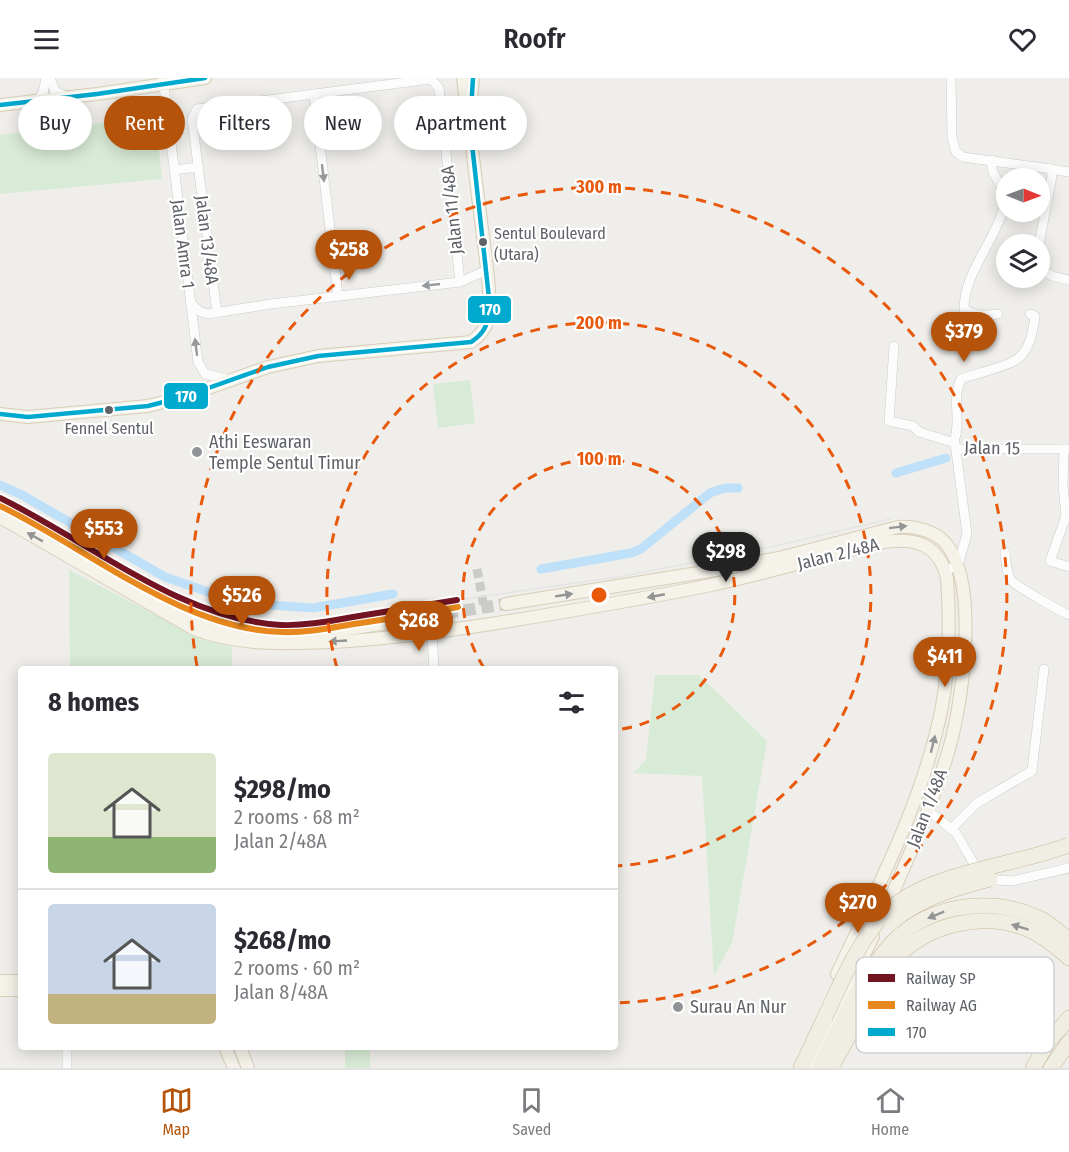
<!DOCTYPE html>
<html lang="en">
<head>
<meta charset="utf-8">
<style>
  :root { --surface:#fff; --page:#f2f2f3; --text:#2b2b33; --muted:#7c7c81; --line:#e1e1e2; --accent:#b45309 }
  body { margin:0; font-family:"Fira Sans Condensed",sans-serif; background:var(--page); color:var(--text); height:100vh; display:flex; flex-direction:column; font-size:22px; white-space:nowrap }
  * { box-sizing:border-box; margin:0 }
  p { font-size:20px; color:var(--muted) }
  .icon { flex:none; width:33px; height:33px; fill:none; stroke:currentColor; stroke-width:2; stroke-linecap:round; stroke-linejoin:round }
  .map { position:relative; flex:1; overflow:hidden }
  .sheet { position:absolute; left:18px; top:588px; width:600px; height:384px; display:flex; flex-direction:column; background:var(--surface); border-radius:6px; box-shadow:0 3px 15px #0003 }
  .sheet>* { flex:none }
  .hud { position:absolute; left:18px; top:18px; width:600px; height:54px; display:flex; gap:12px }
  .needle { width:39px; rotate:91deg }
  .controls { position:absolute; left:996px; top:90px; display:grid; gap:12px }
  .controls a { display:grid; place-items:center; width:54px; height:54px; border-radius:50%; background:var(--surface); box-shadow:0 3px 15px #0003; font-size:30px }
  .price { position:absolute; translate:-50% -51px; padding:0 14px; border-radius:21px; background:var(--accent); color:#fff; font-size:20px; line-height:39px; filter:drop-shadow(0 2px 3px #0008) }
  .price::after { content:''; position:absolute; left:50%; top:36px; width:18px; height:14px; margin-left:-9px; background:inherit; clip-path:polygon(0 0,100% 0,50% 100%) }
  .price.current { background:#222; color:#fff }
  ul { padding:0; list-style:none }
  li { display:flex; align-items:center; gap:18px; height:150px; padding:0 30px }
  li+li { border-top:2px solid var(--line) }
  li span { display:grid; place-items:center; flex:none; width:168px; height:120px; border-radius:6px; color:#555 }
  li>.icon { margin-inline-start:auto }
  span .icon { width:72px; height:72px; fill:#fffc; stroke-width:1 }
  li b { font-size:26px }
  h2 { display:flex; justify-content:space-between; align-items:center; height:72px; padding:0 30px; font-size:26px }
  .pill { padding:0 21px; border-radius:27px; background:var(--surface); box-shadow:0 3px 15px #0003; font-size:21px; line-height:54px }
  .pill.current { background:var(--accent); color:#fff }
  header { display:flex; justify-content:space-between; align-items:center; height:78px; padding:0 30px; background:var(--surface); font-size:27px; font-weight:600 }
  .tab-bar { display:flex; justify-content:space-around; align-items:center; height:84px; border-top:2px solid var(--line); background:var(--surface); font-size:16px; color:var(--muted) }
  .tab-bar a { display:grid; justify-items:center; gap:3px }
  .tab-bar .current { color:var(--accent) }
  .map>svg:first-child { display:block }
  .green { fill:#d8ebd6 }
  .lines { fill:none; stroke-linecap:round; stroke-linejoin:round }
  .canal { stroke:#bfe0f9; stroke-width:9 }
  .minor-tunnel { stroke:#cbcbca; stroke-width:9; stroke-dasharray:9 4.5; stroke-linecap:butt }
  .major-tunnel { stroke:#cbcbca; stroke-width:12; stroke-dasharray:12 6; stroke-linecap:butt }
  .minor-casing { stroke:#cbcccc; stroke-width:10 }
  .major-casing { stroke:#d7ceb8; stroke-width:14 }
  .highway-casing { stroke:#c8b996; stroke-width:16 }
  .minor { stroke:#fdfcfc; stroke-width:9 }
  .major { stroke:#f4f2e9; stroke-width:12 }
  .highway { stroke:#f0ede3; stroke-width:15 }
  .tram { stroke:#e4e4e4; stroke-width:1.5 }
  .highway-bridge-casing { stroke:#c8b996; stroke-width:16; stroke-linecap:butt }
  .highway-bridge { stroke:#f0ede3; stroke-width:15 }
  .bus-1-casing { stroke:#fff; stroke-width:9 }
  .bus-1 { stroke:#00a9ce; stroke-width:4.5 }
  .rail-1-casing { stroke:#fff; stroke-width:10 }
  .rail-2-casing { stroke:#fff; stroke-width:10 }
  .rail-1 { stroke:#721422; stroke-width:6 }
  .rail-2 { stroke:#e6881d; stroke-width:6 }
  .oneway { fill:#96999c }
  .oneway2 { fill:#939595 }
  .oneway3 { fill:#929393 }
  .ring { fill:none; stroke:#e8590c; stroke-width:3; stroke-dasharray:10 8 }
  .bus-dot { fill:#5f6368; stroke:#fff; stroke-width:2 }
  .poi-dot { fill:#919496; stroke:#fff; stroke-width:2 }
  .labels { text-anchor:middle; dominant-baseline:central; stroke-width:4.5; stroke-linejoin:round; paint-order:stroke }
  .bus-label { font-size:16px; fill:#5f6368; stroke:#fff; text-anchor:start }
  .street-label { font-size:18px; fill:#5f6368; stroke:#fff }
  .poi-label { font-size:18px; fill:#5f6368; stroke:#fff; text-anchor:start }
  .key { fill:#fff; stroke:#cfd0d2; stroke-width:1.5 }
  .key-label { font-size:16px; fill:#5f6368 }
  .centre { fill:#e8590c; stroke:#fff; stroke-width:3 }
  .ring-label { font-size:18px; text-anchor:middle; font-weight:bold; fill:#e8590c; stroke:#fff; stroke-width:4.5; stroke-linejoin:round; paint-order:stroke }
  .line-badge { stroke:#fff; stroke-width:2 }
  .badge-label { font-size:16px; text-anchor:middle; font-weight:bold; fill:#fff }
</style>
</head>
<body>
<header><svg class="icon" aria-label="menu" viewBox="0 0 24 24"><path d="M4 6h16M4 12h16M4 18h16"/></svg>Roofr<svg class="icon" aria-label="heart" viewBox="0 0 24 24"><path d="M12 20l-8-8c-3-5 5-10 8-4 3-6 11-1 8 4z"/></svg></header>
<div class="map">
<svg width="1069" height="990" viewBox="0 0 1069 990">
  <rect width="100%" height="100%" fill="#efeeea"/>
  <g class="green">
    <polygon points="149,39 156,45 162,101 0,116 0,57"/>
    <polygon points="470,302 475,345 438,350 433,306"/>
    <polygon points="69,492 204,562 232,569 232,591 70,591"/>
    <polygon points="655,597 699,597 767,663 732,865 714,897 702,698 633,695 646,682"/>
    <rect x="345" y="969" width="25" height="21"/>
  </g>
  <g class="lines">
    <g class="canal">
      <polyline points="896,395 946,380"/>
      <polyline points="0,407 22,417 165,499 214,516 270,527 313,530 393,516"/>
      <polyline points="541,491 631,475 641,471 710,415 725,410 738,410"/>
    </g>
    <polyline class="minor-tunnel" points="477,491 484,529"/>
    <polyline class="major-tunnel" points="428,538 506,526"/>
    <g class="minor-casing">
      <g id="minor">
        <polyline points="50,0 55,13 67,19"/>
        <polyline points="163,0 198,284 205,296 231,302"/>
        <polyline points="951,0 952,60 956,74 963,79 1051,91 1052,98 1039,166"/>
        <polyline points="314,16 338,218"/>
        <polyline points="37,23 43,15 46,0"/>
        <path d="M444,60C458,60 464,60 473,71"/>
        <path d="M992,82C989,98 1005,106 1006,121C1006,125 1003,131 1002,135C992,167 964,196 964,231C974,237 987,238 998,236"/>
        <polyline points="1051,91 1069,94"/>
        <polyline points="174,92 198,89"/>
        <polyline points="1040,191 1052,198 1069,202"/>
        <polyline points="191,226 201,234 208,236 271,226 460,204 487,192"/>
        <polyline points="217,235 192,41 197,31 431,1 439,10 460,204"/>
        <polyline points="894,268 889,343 913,348 919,354 955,365 967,456 958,487 945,493"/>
        <path d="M954,363C962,344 951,320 961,301C974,296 1005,289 1016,282C1030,273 1033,253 1035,238L1030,236"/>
        <polyline points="956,371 1068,371"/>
        <polyline points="1064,371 1063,407 1066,438 1050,483 1069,489"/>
        <path d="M1005,474C1006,483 1006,495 1011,502C1015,508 1060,533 1069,537"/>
        <polyline points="432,555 434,591"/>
        <polyline points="928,732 956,755 977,791 997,802 1012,803 1069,790"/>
        <polyline points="951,751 977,725 1032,693 1044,591"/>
        <polyline points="67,969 67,990"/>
      </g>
    </g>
    <g class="major-casing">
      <g id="major">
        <polyline points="471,20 473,0"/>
        <polyline points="0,27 97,16 205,0"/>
        <path d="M0,336L28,339L148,328L183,319L268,289L318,278L471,264C496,247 489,225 488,198L463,0"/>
        <path d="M0,428C50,452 95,483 142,511C164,524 186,540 211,547C280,568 358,549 428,538"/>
        <path d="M0,439L194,551C240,568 285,566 333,564C387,561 439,554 491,546C565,534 638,522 711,507C767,495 822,479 878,465C911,459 938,463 947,500C950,543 950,586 942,628C924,722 877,810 837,896"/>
        <path d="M506,526L704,494L779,480L898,449C915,448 937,453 947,467C980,509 962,633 946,681C929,734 906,785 883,837"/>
        <polyline points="0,903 21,903"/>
        <polyline points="0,912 21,912"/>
        <polyline points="225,969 234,990"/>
        <polyline points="240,969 248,990"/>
        <polyline points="811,990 873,858"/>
      </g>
    </g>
    <g class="highway-casing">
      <g id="highway">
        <path d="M833,986C847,961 861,935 876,910C881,901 886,891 893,883C927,845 985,832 1032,853C1046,860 1058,870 1069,880"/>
        <polyline points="801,990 825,939"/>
        <path d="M820,990C839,951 858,908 885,873C921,827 988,816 1039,840C1050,845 1060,855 1069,862"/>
        <polyline points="1033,990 1048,964 1069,940"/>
        <polyline points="1051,990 1069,964"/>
      </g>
    </g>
    <use href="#minor" class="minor"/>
    <use href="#major" class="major"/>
    <use href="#highway" class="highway"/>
    <polyline class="tram" points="457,522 618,499 753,473 890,441"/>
    <g class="highway-bridge-casing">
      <g id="highway-bridge">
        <path d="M892,844C920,820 955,810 990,801"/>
        <path d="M825,939C841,905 855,871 879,842C918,794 1013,789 1069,767"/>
      </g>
    </g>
    <use href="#highway-bridge" class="highway-bridge"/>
    <g class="bus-1-casing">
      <g id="bus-1">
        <polyline points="0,27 97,16 205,0"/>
        <path d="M0,336L28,339L148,328L183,319L268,289L318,278L471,264C485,255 488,246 490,229L470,48L473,0"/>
      </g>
    </g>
    <use href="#bus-1" class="bus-1"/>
    <g class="rail-1-casing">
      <path id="rail-1" d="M0,420C89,463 179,541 281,547C305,548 330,543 353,539C388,533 422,528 457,522"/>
    </g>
    <g class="rail-2-casing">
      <path id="rail-2" d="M0,428C87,470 183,552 282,554C306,555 330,550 354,546C389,541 424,535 458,529"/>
    </g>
    <use href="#rail-1" class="rail-1"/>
    <use href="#rail-2" class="rail-2"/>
  </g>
  <defs><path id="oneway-solid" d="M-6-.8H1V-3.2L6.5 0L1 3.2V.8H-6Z" transform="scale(1.5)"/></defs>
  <g class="oneway">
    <use href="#oneway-solid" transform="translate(323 95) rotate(83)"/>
    <use href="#oneway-solid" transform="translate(431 207) rotate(174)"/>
    <use href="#oneway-solid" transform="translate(196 269) rotate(-97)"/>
  </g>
  <g class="oneway2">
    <use href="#oneway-solid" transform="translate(898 449) rotate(-7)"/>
    <use href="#oneway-solid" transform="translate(35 459) rotate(-151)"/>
    <use href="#oneway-solid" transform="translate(564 517) rotate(-9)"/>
    <use href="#oneway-solid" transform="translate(656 518) rotate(169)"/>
    <use href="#oneway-solid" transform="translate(338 563) rotate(177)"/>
    <use href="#oneway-solid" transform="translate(933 666) rotate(-76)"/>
  </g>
  <g class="oneway3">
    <use href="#oneway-solid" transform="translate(936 837) rotate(157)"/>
    <use href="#oneway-solid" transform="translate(1020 849) rotate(-163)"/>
  </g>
  <g class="ring">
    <path d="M484 590A136 136 0 1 1 616 652"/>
    <path d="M337 590A272 272 0 1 1 616 788"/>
    <path d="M197 588A408 408 0 1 1 617 925"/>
  </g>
  <g class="bus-dot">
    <circle cx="483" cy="164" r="5"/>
    <circle cx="109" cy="332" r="5"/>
  </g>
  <g class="poi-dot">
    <circle cx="197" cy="374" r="6"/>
    <circle cx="678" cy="929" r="6"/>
  </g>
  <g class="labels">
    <g class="bus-label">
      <text x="494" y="155">Sentul Boulevard<tspan x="494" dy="21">(Utara)</tspan></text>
      <text x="109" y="350" text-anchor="middle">Fennel Sentul</text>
    </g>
    <g class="street-label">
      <text transform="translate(452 132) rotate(-96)">Jalan 11/48A</text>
      <text transform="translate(207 162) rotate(83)">Jalan 13/48A</text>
      <text transform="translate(183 166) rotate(83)">Jalan Amra 1</text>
      <text transform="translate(992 370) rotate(1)">Jalan 15</text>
      <text transform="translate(838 476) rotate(-14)">Jalan 2/48A</text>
      <text transform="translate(927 730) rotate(-69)">Jalan 1/48A</text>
    </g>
    <g class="poi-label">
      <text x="209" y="364">Athi Eeswaran<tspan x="209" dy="21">Temple Sentul Timur</tspan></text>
      <text x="690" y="929">Surau An Nur</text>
    </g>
  </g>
  <rect x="856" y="879" width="198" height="96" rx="9" class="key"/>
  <rect x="868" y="896" width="27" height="8" fill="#721422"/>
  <rect x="868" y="923" width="27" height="8" fill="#e6881d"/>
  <rect x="868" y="950" width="27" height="8" fill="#00a9ce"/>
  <g class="key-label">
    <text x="906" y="906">Railway SP</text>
    <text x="906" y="933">Railway AG</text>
    <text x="906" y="960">170</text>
  </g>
  <circle cx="599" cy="517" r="9" class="centre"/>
  <g class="ring-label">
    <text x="599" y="115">300 m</text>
    <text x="599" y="251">200 m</text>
    <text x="599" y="387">100 m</text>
  </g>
  <g class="line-badge">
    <rect x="467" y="217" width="45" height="29" rx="6" fill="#00a9ce"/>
    <rect x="163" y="304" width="46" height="28" rx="6" fill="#00a9ce"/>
  </g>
  <g class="badge-label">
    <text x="490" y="237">170</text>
    <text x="186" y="324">170</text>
  </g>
</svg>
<div class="controls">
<a><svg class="needle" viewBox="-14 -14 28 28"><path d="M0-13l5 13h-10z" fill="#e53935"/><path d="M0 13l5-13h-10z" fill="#7c7c81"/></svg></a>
<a><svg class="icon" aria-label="layers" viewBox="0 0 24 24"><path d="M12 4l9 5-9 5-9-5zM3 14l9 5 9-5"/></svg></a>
</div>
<b class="price" style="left:349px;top:203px">$258</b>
<b class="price" style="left:964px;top:285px">$379</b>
<b class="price" style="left:104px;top:482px">$553</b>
<b class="price current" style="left:726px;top:505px">$298</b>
<b class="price" style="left:242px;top:549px">$526</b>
<b class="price" style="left:419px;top:574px">$268</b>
<b class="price" style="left:945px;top:610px">$411</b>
<b class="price" style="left:858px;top:856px">$270</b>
<div class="hud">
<a class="pill">Buy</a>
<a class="pill current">Rent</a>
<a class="pill">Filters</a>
<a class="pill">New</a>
<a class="pill">Apartment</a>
</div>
<section class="sheet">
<h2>8 homes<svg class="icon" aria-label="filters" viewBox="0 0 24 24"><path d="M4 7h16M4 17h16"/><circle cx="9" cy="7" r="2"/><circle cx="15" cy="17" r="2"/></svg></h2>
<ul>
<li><span style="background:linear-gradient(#dfe7d0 70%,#8fb573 0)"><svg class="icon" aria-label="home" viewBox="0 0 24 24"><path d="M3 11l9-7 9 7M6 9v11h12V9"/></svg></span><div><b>$298/mo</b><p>2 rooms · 68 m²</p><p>Jalan 2/48A</p></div></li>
<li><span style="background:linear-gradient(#c9d6e8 75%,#c2b280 0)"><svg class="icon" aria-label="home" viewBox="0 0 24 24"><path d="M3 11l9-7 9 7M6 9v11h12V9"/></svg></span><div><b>$268/mo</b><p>2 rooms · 60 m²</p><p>Jalan 8/48A</p></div></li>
</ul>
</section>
</div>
<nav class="tab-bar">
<a class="current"><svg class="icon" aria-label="map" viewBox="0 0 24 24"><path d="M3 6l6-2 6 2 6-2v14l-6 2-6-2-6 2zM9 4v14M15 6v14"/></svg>Map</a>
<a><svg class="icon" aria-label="saved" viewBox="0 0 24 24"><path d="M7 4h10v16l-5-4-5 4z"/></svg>Saved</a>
<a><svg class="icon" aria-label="home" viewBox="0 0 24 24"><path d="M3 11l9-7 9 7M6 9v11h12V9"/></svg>Home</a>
</nav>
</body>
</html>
